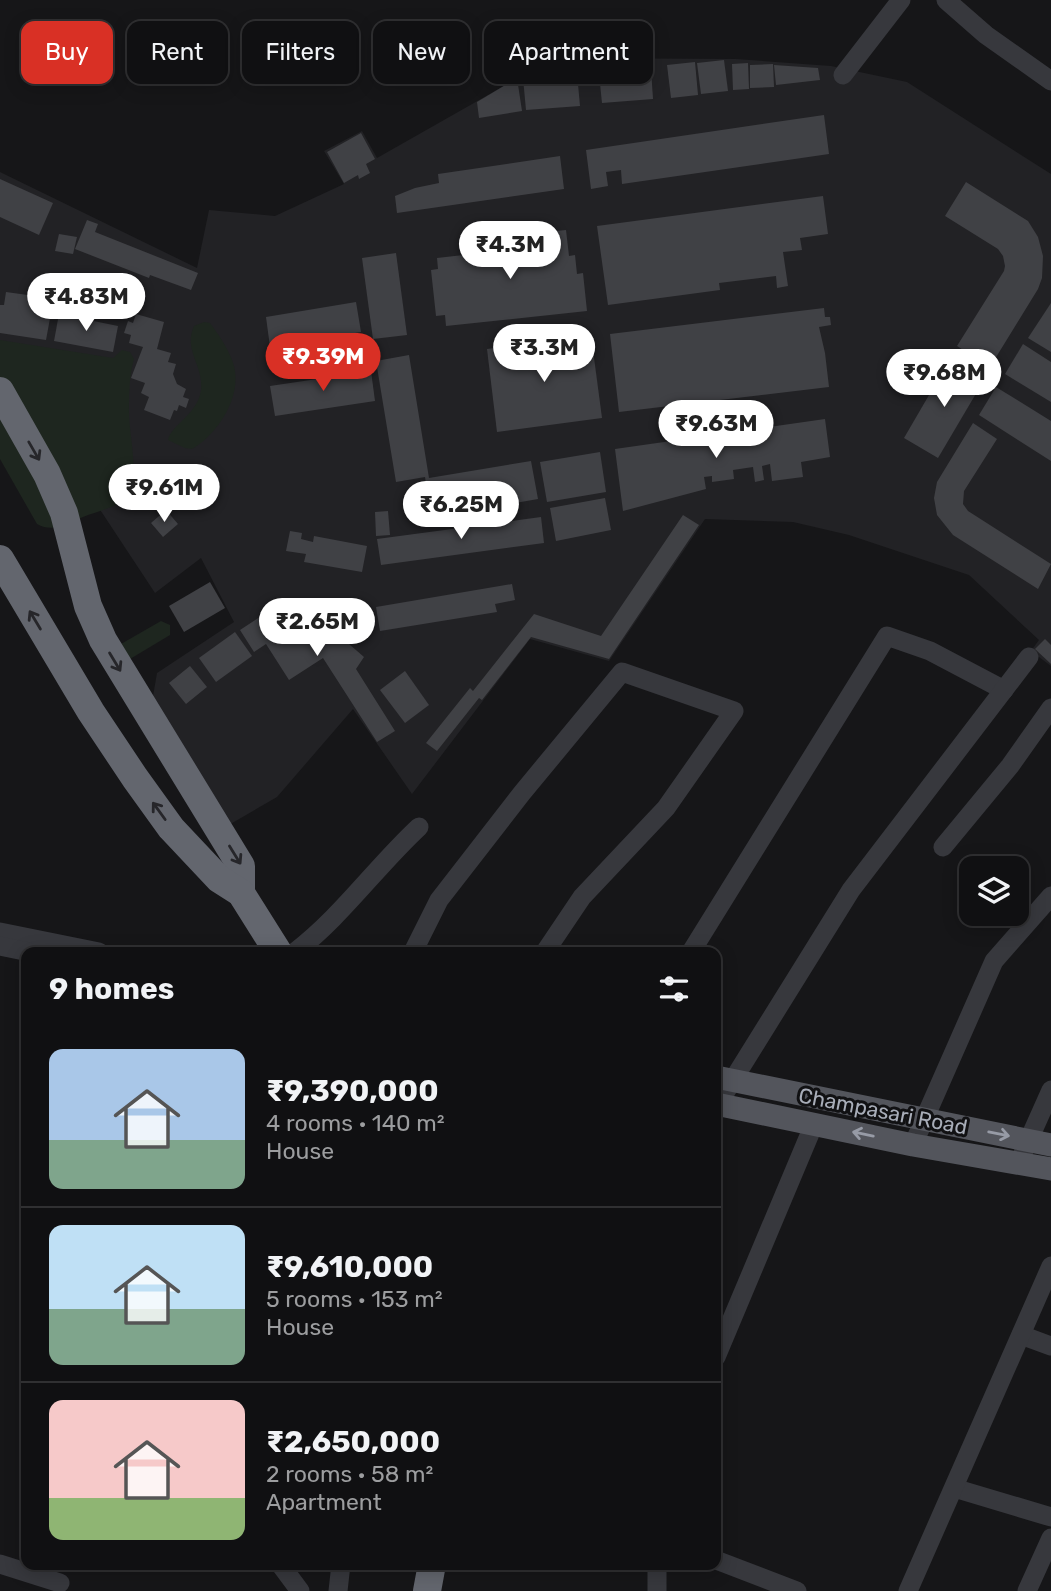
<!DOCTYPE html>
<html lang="en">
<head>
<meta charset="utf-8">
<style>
  :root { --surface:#101012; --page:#1e1e20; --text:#f1f3f6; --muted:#9c9d9f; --line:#303032; --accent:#d93025 }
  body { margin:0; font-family:Rubik,sans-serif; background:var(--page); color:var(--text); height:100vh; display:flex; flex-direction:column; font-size:26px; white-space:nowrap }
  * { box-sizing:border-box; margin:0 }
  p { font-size:23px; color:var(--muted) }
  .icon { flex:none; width:38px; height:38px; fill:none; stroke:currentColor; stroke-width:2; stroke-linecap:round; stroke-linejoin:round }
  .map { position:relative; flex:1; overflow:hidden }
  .side { position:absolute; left:21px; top:947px; width:700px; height:623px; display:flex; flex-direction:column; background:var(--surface); border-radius:14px; box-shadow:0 4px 18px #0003,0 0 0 2px var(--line) }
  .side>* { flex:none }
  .hud { position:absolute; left:21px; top:21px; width:700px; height:63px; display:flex; gap:14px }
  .buttons { position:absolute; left:959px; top:856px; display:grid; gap:14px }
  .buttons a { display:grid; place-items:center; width:70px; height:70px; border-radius:14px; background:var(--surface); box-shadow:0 4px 18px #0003,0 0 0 2px var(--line); font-size:35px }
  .price { position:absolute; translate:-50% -60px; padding:0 16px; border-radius:24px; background:#fff; color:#222; font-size:23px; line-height:46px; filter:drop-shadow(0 2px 4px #0008) }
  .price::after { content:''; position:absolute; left:50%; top:42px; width:21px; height:16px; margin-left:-10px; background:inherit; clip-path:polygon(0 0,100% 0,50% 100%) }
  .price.on { background:var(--accent); color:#fff }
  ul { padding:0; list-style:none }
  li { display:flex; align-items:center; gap:21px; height:175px; padding:0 28px }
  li+li { border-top:2px solid var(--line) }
  li span { display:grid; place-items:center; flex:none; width:196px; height:140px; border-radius:14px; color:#555 }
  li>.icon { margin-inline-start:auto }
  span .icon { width:84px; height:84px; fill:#fffc; stroke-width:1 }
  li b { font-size:30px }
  h2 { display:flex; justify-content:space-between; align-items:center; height:84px; padding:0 28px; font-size:30px }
  .tag { padding:0 24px; border-radius:14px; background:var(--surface); box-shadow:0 4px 18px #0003,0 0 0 2px var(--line); font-size:24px; line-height:63px }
  .tag.on { background:var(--accent); color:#fff }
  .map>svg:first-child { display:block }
  .built { fill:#222225 }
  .green { fill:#1e261f }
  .building { fill:#404145 }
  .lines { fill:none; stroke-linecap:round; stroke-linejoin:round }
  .minor { stroke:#37383d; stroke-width:19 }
  .major { stroke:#53555c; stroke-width:23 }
  .highway { stroke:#63666e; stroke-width:28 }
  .oneway { stroke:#26262a }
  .oneway2 { stroke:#979ba6 }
  .labels { text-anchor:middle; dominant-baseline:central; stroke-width:6; stroke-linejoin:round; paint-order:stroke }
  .street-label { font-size:21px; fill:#a8adb8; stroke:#111113 }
</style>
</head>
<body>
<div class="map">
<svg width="1051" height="1591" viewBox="0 0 1051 1591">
  <rect width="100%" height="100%" fill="#161618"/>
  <polygon class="built" points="553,58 736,59 831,66 907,82 1051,174 1051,666 1031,651 1039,640 969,575 849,535 793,522 705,519 609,661 530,639 412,794 353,709 277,797 227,826 152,702 157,673 234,622 201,558 155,593 0,358 0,172 197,268 209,210 275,216 344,184 324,151 362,131 377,158"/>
  <g class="green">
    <path d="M204,322L210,323C219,335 230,351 234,366C242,397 218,434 192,449L185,448L168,440C171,425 198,414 201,390C204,366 183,350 194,326Z"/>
    <path d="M0,340L113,358L122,350L130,352L134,359C129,376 129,395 129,413C129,430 139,482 131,493C121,507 97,511 83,517C67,524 53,533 37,524L0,459Z"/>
    <polygon points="161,621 170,625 170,635 130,659 121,644"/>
  </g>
  <g class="building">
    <polygon points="724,60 728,91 701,94 697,63"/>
    <polygon points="695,62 698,95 671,98 667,65"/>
    <polygon points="748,63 749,89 733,90 732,64"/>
    <polygon points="773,64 774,87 750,88 750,65"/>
    <polygon points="774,65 818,68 820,80 776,85"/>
    <polygon points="651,69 653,99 602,103 599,74"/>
    <polygon points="570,75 571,85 578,84 580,106 526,110 523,78"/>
    <polygon points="517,78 522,111 479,118 477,102"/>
    <polygon points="824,115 829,154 622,184 621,170 606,172 608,186 591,189 586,150"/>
    <polygon points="361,133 375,159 366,164 370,173 359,179 358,175 344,183 327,152"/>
    <polygon points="560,156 564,189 397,213 395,196 415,188 439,183 438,174"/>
    <polygon points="0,179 53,203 39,235 0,217"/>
    <polygon points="966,182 1028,221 1038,237 1043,256 1042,278 1038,289 990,367 957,346 1004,271 1005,266 1003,256 998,249 945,216"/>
    <polygon points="823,196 828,234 800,238 802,250 783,252 788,286 777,288 776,276 719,283 720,290 608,305 597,226"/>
    <polygon points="87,220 98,224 95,232 198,273 191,290 150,275 149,278 75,249"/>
    <polygon points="566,230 569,256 575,255 577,274 583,273 587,311 446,326 445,315 436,316 431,270 438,269 437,258 481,253 480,239"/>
    <polygon points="59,234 77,237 73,254 55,251"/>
    <polygon points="396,253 407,335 373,339 362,258"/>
    <polygon points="6,292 35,296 33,310 51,313 46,340 0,333 0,305 4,305"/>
    <polygon points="356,302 361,332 270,347 266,317"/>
    <polygon points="1051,303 1051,352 1028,338"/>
    <polygon points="824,308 825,317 830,317 831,325 819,327 825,353 829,387 619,412 610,334"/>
    <polygon points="59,314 118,326 113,352 54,341"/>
    <polygon points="136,314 164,322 157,349 171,353 168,362 176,364 173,374 177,384 186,389 183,397 189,399 186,408 179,405 177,411 174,410 170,420 144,410 149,397 141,393 145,383 131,378 143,347 129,343 131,335 124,333 128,321 133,323"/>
    <polygon points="591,335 602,418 497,432 487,349"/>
    <polygon points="1023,344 1051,362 1051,402 1005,374"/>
    <polygon points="409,355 429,478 531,461 538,499 480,509 481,513 471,515 471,519 460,521 458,510 453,511 455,520 443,522 442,514 431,516 425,477 396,482 376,361"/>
    <polygon points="950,359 984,380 938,458 904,438"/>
    <polygon points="371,371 375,401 275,416 270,386"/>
    <polygon points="996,387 1051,421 1051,461 979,415"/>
    <polygon points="825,419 830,457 801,462 803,477 772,481 770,464 762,466 764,480 755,482 753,467 733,470 734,479 712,482 712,476 704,477 706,489 623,511 615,449"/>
    <polygon points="973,423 997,439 964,491 963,504 968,511 1051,564 1038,589 953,535 937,515 934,498 937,482"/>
    <polygon points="600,452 606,492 547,502 540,462"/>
    <polygon points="605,498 611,530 556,541 550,508"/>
    <polygon points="166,510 178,524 163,537 151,523"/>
    <polygon points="388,511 390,535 376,536 375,512"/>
    <polygon points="683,515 699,525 609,659 531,637 482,700 479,698 437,751 426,743 470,688 473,691 534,614 601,636"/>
    <polygon points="541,517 544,543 381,565 377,539"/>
    <polygon points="290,531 302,533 301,539 313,542 314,536 367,546 362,572 304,562 306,554 286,551"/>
    <polygon points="210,582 225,608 184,632 169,606"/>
    <polygon points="512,584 515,600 495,604 497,612 380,631 376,607"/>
    <polygon points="286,600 305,629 319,618 364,657 356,669 395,731 377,742 323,658 289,680 266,644 254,652 240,630"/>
    <polygon points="235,632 252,656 216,682 199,658"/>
    <polygon points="1045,639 1051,645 1051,664 1035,649"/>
    <polygon points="190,666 207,687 186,704 169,683"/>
    <polygon points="405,671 429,705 405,723 380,690"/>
  </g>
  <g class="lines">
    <g class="minor">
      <polyline points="946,0 986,35 1051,81"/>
      <polyline points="843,75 901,0"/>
      <polyline points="943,847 1010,766 1051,708"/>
      <polyline points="0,932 99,952"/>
      <polyline points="0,946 29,952"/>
      <path d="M295,952C341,917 376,867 419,827"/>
      <polyline points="413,952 439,900 522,793 622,672 734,711 666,808 582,897 545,952"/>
      <polyline points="691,952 887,636 930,651 1004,690"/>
      <polyline points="718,1104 851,890 1029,657"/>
      <polyline points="913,1145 994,961 1051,896"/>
      <polyline points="1023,1153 1051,1090"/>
      <polyline points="1021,1335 1051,1346"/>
      <polyline points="716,1357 814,1124"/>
      <polyline points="954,1488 1051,1517"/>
      <polyline points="716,1560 797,1591"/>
      <polyline points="0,1564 60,1583"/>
      <polyline points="280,1564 300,1591"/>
      <polyline points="338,1591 341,1564"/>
      <polyline points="657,1591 657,1564"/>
      <polyline points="908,1591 1051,1266"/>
      <polyline points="1027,1591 1051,1538"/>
    </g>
    <g class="major">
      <polyline points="716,1077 1051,1145"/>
      <polyline points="716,1104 913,1145 1051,1169"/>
    </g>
    <g class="highway">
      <polyline points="0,391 47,474 64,513 88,606 103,640 241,866 241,893"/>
      <polyline points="0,559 91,712 135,778 171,828 219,879 241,893 278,952"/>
      <polyline points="427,1591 432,1564"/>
    </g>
  </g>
  <defs><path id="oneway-shaft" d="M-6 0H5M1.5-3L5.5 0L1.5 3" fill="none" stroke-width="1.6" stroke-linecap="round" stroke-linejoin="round" transform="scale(1.75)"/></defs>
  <g class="oneway">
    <use href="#oneway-shaft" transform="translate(34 451) rotate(60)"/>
    <use href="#oneway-shaft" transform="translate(35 620) rotate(-121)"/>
    <use href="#oneway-shaft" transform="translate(115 662) rotate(59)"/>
    <use href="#oneway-shaft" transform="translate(159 811) rotate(-126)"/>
    <use href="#oneway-shaft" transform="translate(235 855) rotate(58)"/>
  </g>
  <g class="oneway2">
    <use href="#oneway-shaft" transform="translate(863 1134) rotate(-168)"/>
    <use href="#oneway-shaft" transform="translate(999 1134) rotate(11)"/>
  </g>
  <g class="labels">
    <g class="street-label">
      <text transform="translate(883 1111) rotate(11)">Champasari Road</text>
    </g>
  </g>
</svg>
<div class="buttons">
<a><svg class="icon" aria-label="layers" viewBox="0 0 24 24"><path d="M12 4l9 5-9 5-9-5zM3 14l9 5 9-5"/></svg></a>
</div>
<b class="price" style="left:510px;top:281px">₹4.3M</b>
<b class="price" style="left:86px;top:333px">₹4.83M</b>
<b class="price" style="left:544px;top:384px">₹3.3M</b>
<b class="price on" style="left:323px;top:393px">₹9.39M</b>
<b class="price" style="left:944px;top:409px">₹9.68M</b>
<b class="price" style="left:716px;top:460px">₹9.63M</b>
<b class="price" style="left:164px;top:524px">₹9.61M</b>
<b class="price" style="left:461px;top:541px">₹6.25M</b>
<b class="price" style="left:317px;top:658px">₹2.65M</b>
<div class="hud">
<a class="tag on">Buy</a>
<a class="tag">Rent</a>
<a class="tag">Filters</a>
<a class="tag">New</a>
<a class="tag">Apartment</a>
</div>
<section class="side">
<h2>9 homes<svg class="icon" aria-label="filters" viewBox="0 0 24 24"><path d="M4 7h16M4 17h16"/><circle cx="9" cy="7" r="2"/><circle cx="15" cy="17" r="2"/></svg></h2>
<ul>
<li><span style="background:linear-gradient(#a9c7e8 65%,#7fa58c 0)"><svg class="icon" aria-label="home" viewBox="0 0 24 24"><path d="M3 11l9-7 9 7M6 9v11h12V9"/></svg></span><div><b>₹9,390,000</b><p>4 rooms · 140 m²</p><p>House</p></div></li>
<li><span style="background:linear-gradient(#bfe0f5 60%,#7fa58c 0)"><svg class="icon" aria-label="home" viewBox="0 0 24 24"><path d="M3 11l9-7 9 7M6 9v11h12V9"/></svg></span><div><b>₹9,610,000</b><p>5 rooms · 153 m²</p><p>House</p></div></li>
<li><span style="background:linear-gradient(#f6c9c9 70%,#8fb573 0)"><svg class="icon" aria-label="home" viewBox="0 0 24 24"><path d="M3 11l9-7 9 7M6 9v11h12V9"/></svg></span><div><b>₹2,650,000</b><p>2 rooms · 58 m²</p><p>Apartment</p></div></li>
</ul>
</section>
</div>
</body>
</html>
